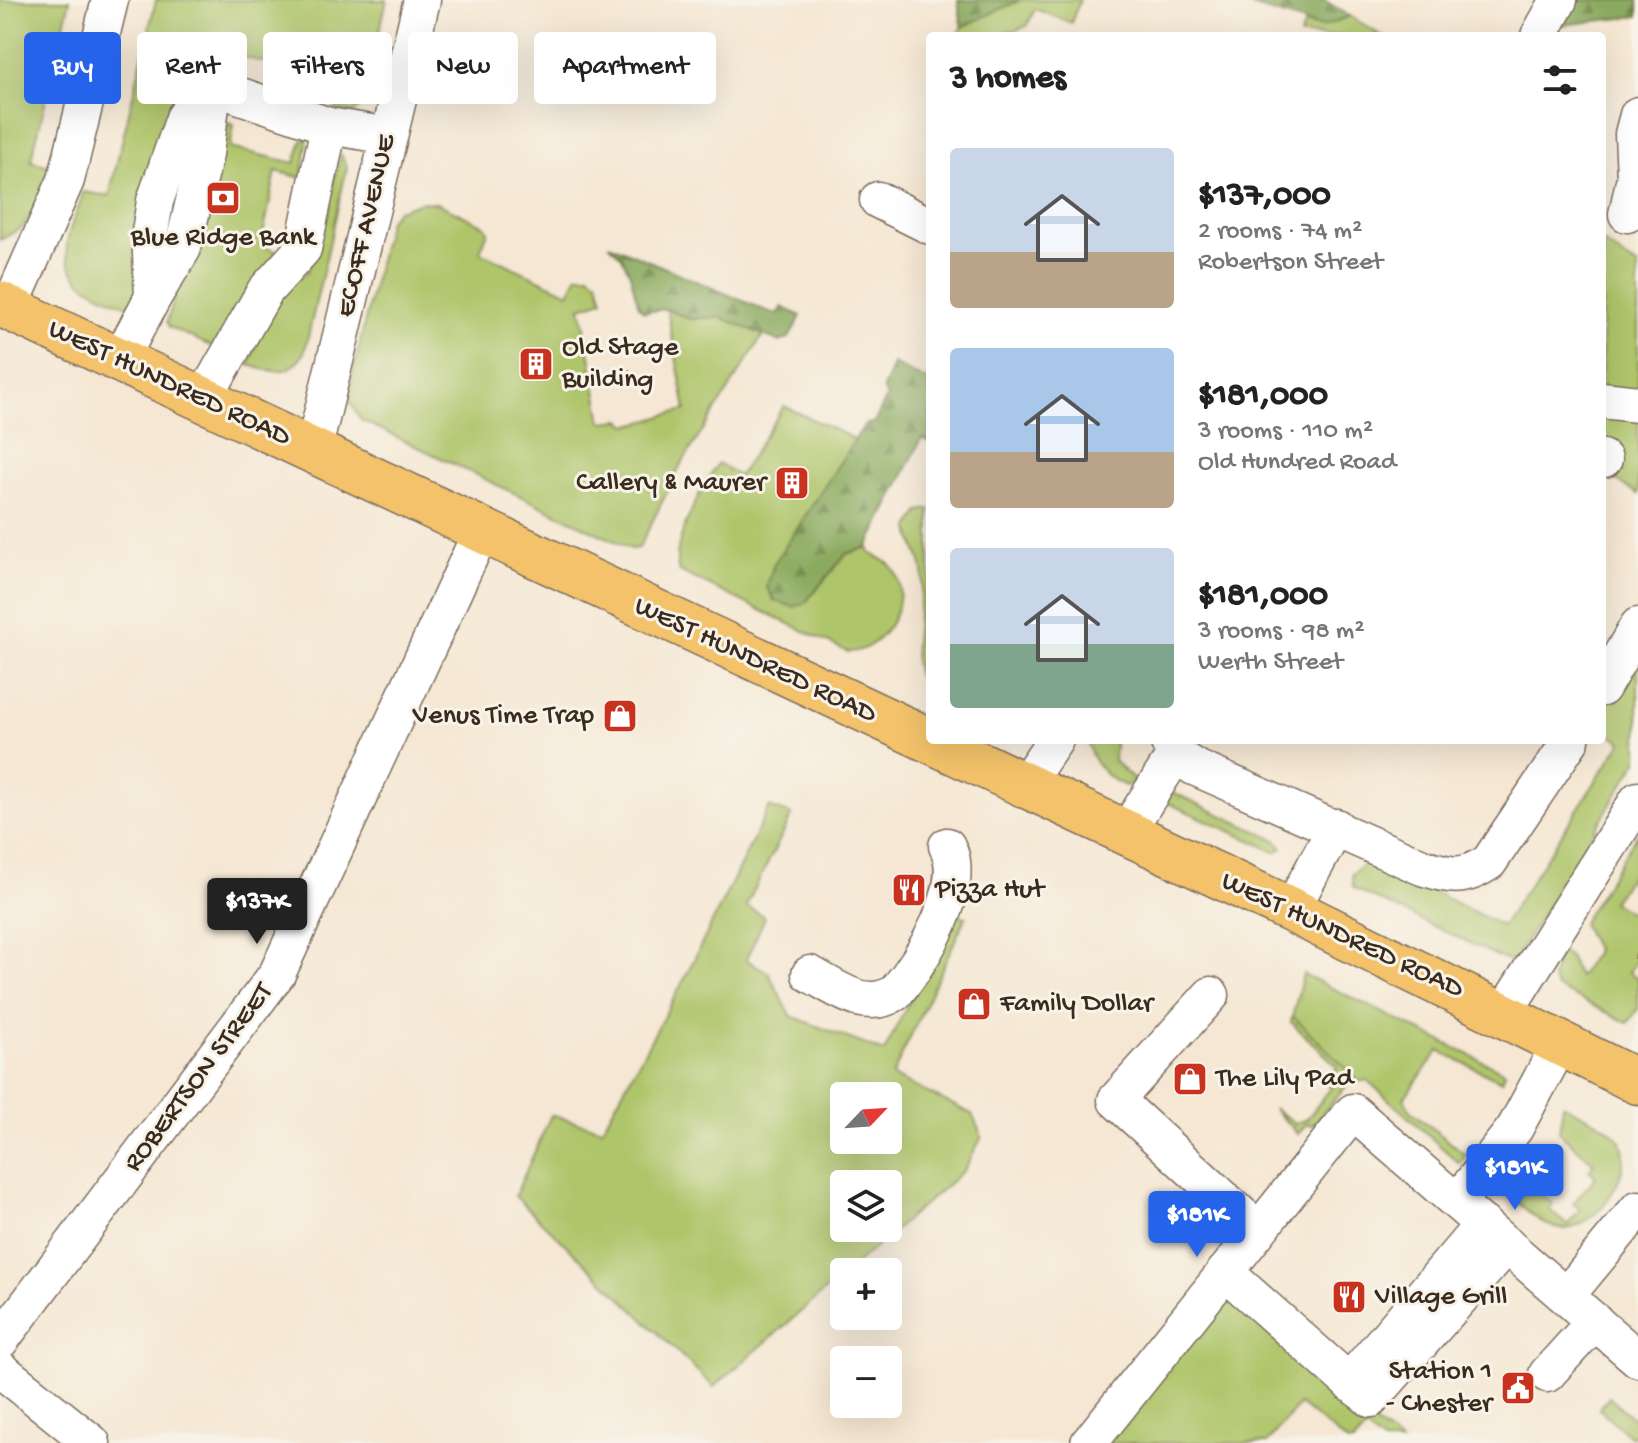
<!DOCTYPE html>
<html lang="en">
<head>
<meta charset="utf-8">
<style>
  :root { --surface:#fff; --page:#f6f6f6; --text:#222; --muted:#767676; --accent:#2563eb }
  body { margin:0; font-family:"Gochi Hand",sans-serif; background:var(--page); color:var(--text); height:100vh; display:flex; flex-direction:column; font-size:30px; white-space:nowrap }
  * { box-sizing:border-box; margin:0 }
  p { font-size:26px; color:var(--muted) }
  .icon { flex:none; width:44px; height:44px; fill:none; stroke:currentColor; stroke-width:2; stroke-linecap:round; stroke-linejoin:round }
  .map { position:relative; flex:1; overflow:hidden }
  .side { position:absolute; left:926px; top:32px; width:680px; height:712px; display:flex; flex-direction:column; background:var(--surface); border-radius:8px; box-shadow:0 8px 32px #0002 }
  .side>* { flex:none }
  .guide { position:absolute; left:24px; top:32px; width:760px; height:72px; display:flex; gap:16px }
  .needle { width:52px; rotate:65deg }
  .controls { position:absolute; left:830px; top:1082px; display:grid; gap:16px }
  .controls a { display:grid; place-items:center; width:72px; height:72px; border-radius:8px; background:var(--surface); box-shadow:0 8px 32px #0002; font-size:40px }
  .price { position:absolute; translate:-50% -68px; padding:0 18px; border-radius:8px; background:var(--accent); color:#fff; font-size:26px; line-height:52px; filter:drop-shadow(0 2px 4px #0008) }
  .price::after { content:''; position:absolute; left:50%; top:48px; width:24px; height:18px; margin-left:-12px; background:inherit; clip-path:polygon(0 0,100% 0,50% 100%) }
  .price.current { background:#222; color:#fff }
  ul { padding:0; list-style:none }
  li { display:flex; align-items:center; gap:24px; height:200px; padding:0 24px }
  li span { display:grid; place-items:center; flex:none; width:224px; height:160px; border-radius:8px; color:#555 }
  li>.icon { margin-inline-start:auto }
  span .icon { width:96px; height:96px; fill:#fffc; stroke-width:1 }
  li b { font-size:34px }
  h2 { display:flex; justify-content:space-between; align-items:center; height:96px; padding:0 24px; font-size:34px }
  .tag { padding:0 28px; border-radius:8px; background:var(--surface); box-shadow:0 8px 32px #0002; font-size:28px; line-height:72px }
  .tag.current { background:var(--accent); color:#fff }
  .map>svg:first-child { display:block }
  .grass { fill:#afc56a; stroke:#757844; stroke-width:2; fill-rule:evenodd }
  .forest { fill:url(#forest-firs); stroke:#636a3e; stroke-width:2 }
  .garden { fill:url(#garden-furrows); stroke:#757844; stroke-width:2 }
  .lines { fill:none; stroke-linecap:round; stroke-linejoin:round }
  .minor-casing { stroke:#7c6c5d; stroke-width:39 }
  .major-casing { stroke:#7c6c5d; stroke-width:47 }
  .path { stroke:#7c6c5d; stroke-width:5; stroke-dasharray:2 6; stroke-linecap:butt }
  .minor { stroke:#fff; stroke-width:36 }
  .major { stroke:#f3c26a; stroke-width:44 }
  .labels { text-anchor:middle; dominant-baseline:central; stroke-width:6; stroke-linejoin:round; paint-order:stroke }
  .street-label { font-size:28px; fill:#3b2a1e; stroke:#f7f3e8 }
  .poi-label { font-size:28px; fill:#3b2a1e; stroke:#f7f3e8; text-anchor:start }
</style>
</head>
<body>
<div class="map">
<svg width="1638" height="1443" viewBox="0 0 1638 1443">
  <defs>
    <pattern id="forest-firs" width="22" height="20" patternUnits="userSpaceOnUse" patternTransform="scale(2)"><rect width="22" height="20" fill="#8baa5e"/><path d="M5 1l3.5 6h-7zM16 11l3.5 6h-7z" fill="#738b4d"/></pattern>
    <pattern id="garden-furrows" width="10" height="10" patternUnits="userSpaceOnUse" patternTransform="scale(2)"><rect width="10" height="10" fill="#afc56a"/><path d="M-1 1l2-2M0 10L10 0M9 11l2-2" fill="none" stroke="#97a95b"/></pattern>
  </defs>
  <rect width="100%" height="100%" fill="#f7f3e8"/>
  <filter id="ink" filterUnits="userSpaceOnUse"><feTurbulence type="fractalNoise" baseFrequency=".0125" numOctaves="2"/><feDisplacementMap in="SourceGraphic" scale="16" xChannelSelector="R" yChannelSelector="G"/><feConvolveMatrix kernelMatrix="1 2 1 2 8 2 1 2 1" color-interpolation-filters="sRGB"/></filter>
  <filter id="wash" filterUnits="userSpaceOnUse"><feTurbulence type="fractalNoise" baseFrequency=".006" numOctaves="4" result="noise"/><feDisplacementMap in="SourceGraphic" scale="32" xChannelSelector="R" yChannelSelector="G"/><feGaussianBlur stdDeviation="1.8" result="paint"/><feColorMatrix in="noise" values="0 0 0 0 0 0 0 0 0 0 0 0 0 0 0 0 0 1.4 0 .05"/><feComposite in="paint" operator="in"/></filter>
  <g filter="url(#wash)">
    <rect width="100%" height="100%" fill="#f5e7d3"/>
    <g class="grass">
      <polygon points="0,0 70,0 31,161 53,167 54,179 23,227 0,240"/>
      <path d="M156,0H387L361,106L353,113L336,111L338,79L189,45L135,309C101,294 56,282 69,233C73,219 80,207 83,192L109,196Z"/>
      <polygon points="1020,0 1080,0 1071,23 1035,9 1027,26 1014,31 1006,30 1003,36 957,36 962,27"/>
      <polygon points="1350,16 1382,36 1300,36 1305,24 1322,27"/>
      <polygon points="227,122 234,125 230,148 295,163 302,141 308,137 302,178 276,171 261,245 277,252 219,350 169,327 167,322"/>
      <path d="M341,154L347,167L305,350C293,377 272,373 249,365L274,297L307,272Z"/>
      <path d="M422,202L437,203L485,226L488,231L480,252L569,293L578,275H590L598,281L603,300L581,307L602,422L621,420L628,425C650,422 664,414 686,410L667,309L689,319L720,317L764,334L679,468L639,548L631,549L361,420L350,402L349,390L388,222L397,210Z"/>
      <polygon points="1602,242 1638,267 1638,394 1602,391"/>
      <path d="M784,406L856,440L774,564L767,587L774,601L794,607L805,603L846,554L868,547L870,553C877,557 886,560 891,566C915,596 885,652 848,652L679,571C668,548 703,485 718,463L739,476Z"/>
      <polygon points="1602,409 1638,414 1638,494 1607,475 1621,454 1602,442"/>
      <path d="M930,509V690C899,673 925,599 923,570C921,556 912,543 910,528L920,511Z"/>
      <polygon points="1638,645 1638,760 1514,960 1507,961 1353,888 1352,874 1365,863 1373,862 1502,926 1622,741 1602,729 1602,707"/>
      <path d="M1087,740H1115L1114,761L1135,781L1126,786C1104,778 1092,763 1087,740Z"/>
      <polygon points="1172,792 1276,840 1283,848 1276,852 1168,803 1166,798"/>
      <path d="M769,807L792,815L746,906L765,917L746,960L768,972L791,1016L884,1052L953,914L966,917L892,1076L972,1114L982,1137L964,1170L714,1387L515,1196L551,1115L602,1129L685,978ZM844,1096H888V1140H844ZM844,1184H888V1228H844Z"/>
      <polygon points="1638,833 1638,866 1612,902 1638,917 1638,958 1629,972 1638,978 1638,1009 1628,1023 1557,988 1552,978 1558,955 1562,952 1569,957 1579,977 1596,951 1582,923"/>
      <polygon points="1303,974 1505,1072 1502,1081 1439,1051 1404,1098 1411,1111 1466,1155 1459,1163 1367,1080 1348,1084 1313,1125 1306,1124 1298,1134 1273,1108 1295,1123 1306,1120 1331,1088 1325,1082 1338,1067 1291,1022"/>
      <path d="M1563,1104C1580,1114 1608,1124 1620,1140C1638,1172 1590,1238 1556,1228C1537,1223 1521,1204 1507,1192L1521,1176L1553,1204L1549,1209L1567,1225L1580,1210L1573,1203L1596,1177L1589,1170L1594,1163L1559,1132Z"/>
      <polygon points="1230,1298 1376,1424 1401,1443 1383,1443 1366,1429 1353,1443 1348,1443 1299,1404 1267,1443 1091,1443 1217,1303"/>
      <polygon points="1609,1397 1638,1423 1638,1431 1631,1437 1599,1409"/>
    </g>
    <g class="forest">
      <polygon points="958,0 1020,0 962,27"/>
      <polygon points="1231,0 1324,0 1350,16 1322,27"/>
      <polygon points="1573,0 1638,0 1638,16 1561,25"/>
      <polygon points="609,244 776,315 782,307 801,316 789,338 780,342 720,317 689,319 667,309 644,312 639,307 630,274 622,257"/>
      <polygon points="893,364 930,382 930,442 922,438 868,547 846,554 805,603 794,607 775,601 767,587 774,564 865,424 874,423 887,397 883,389"/>
    </g>
    <polygon class="garden" points="1293,1016 1357,1079 1348,1084 1313,1125 1306,1124 1298,1134 1273,1108 1295,1123 1306,1120 1331,1088 1325,1082 1338,1067 1291,1022"/>
  </g>
  <g filter="url(#ink)">
    <g class="lines">
      <g class="minor-casing">
        <g id="minor">
          <polyline points="1539,36 1559,0"/>
          <polyline points="878,200 930,226"/>
          <polyline points="1627,214 1635,177 1633,134 1638,115"/>
          <polyline points="153,297 183,248 205,154 213,89"/>
          <polyline points="9,309 66,180 110,0"/>
          <polyline points="119,361 153,297 150,232 155,201 184,118 200,96 220,89 329,126 389,136"/>
          <polyline points="203,400 265,291 303,249 329,126"/>
          <polyline points="1602,400 1638,404"/>
          <polyline points="313,452 422,0"/>
          <polyline points="1602,458 1604,459"/>
          <polyline points="1602,688 1638,626"/>
          <path d="M1168,740L1175,755L1194,767L1422,867C1452,876 1462,880 1489,862L1571,740"/>
          <polyline points="1023,787 1055,740"/>
          <polyline points="1125,834 1175,755"/>
          <polyline points="1291,910 1336,827"/>
          <path d="M810,974C837,988 865,1012 895,993C921,962 969,886 947,846"/>
          <polyline points="1211,995 1116,1100 1258,1230"/>
          <polyline points="1504,1013 1638,800"/>
          <polyline points="1457,1202 1515,1128 1561,1042"/>
          <polyline points="1483,1224 1349,1382 1371,1399 1507,1245"/>
          <polyline points="1225,1272 1349,1382"/>
          <polyline points="1566,1296 1638,1209"/>
          <polyline points="0,1341 277,974 481,532"/>
          <polyline points="0,1369 92,1443"/>
          <polyline points="1547,1374 1595,1321"/>
          <polyline points="1089,1443 1353,1112 1638,1359"/>
        </g>
      </g>
      <g class="major-casing">
        <polyline id="major" points="0,304 1291,910 1638,1082"/>
      </g>
      <g class="path">
        <polyline points="589,379 634,371"/>
        <polyline points="1634,956 1638,958"/>
      </g>
      <use href="#minor" class="minor"/>
      <use href="#major" class="major"/>
    </g>
  </g>
  <defs>
    <g id="bank-square" transform="scale(1.8)"><rect x="-9" y="-9" width="18" height="18" rx="4" fill="#c8321e" stroke="#f7f3e8"/><path d="M-6-4H6V4H-6ZM0-2.3a2.3 2.3 0 1 0 0 4.6a2.3 2.3 0 1 0 0-4.6Z" fill="#fff"/></g>
    <g id="building-square" transform="scale(1.8)"><rect x="-9" y="-9" width="18" height="18" rx="4" fill="#c8321e" stroke="#f7f3e8"/><path d="M-4-6H4V6H1V3H-1V6H-4ZM-2.5-4.3h1.7v1.8h-1.7ZM.8-4.3h1.7v1.8H.8ZM-2.5-1h1.7V.8h-1.7ZM.8-1h1.7V.8H.8Z" fill="#fff"/></g>
    <g id="shop-square" transform="scale(1.8)"><rect x="-9" y="-9" width="18" height="18" rx="4" fill="#c8321e" stroke="#f7f3e8"/><path d="M-5-2.5h2.3a2.7 3.5 0 0 1 5.4 0H5L5.5 6h-11ZM-1.5-2.5h3a1.5 2.3 0 0 0-3 0Z" fill="#fff"/></g>
    <g id="restaurant-square" transform="scale(1.8)"><rect x="-9" y="-9" width="18" height="18" rx="4" fill="#c8321e" stroke="#f7f3e8"/><path d="M-5-6h1v4h1v-4h1v4h1v-4h1v5L-1.5 .5V6h-2V.5L-5-1ZM5-6V6H3V1.5H1.5Q1.5-4 5-6Z" fill="#fff"/></g>
    <g id="civic-square" transform="scale(1.8)"><rect x="-9" y="-9" width="18" height="18" rx="4" fill="#c8321e" stroke="#f7f3e8"/><path d="M-.6-6.5H3V-4.5H.6V-3L4-1V1h2V6H-6V1h2V-1L-.6-3ZM-1.2 2.5V6h2.4V2.5Z" fill="#fff"/></g>
  </defs>
  <g fill-rule="evenodd">
    <use href="#bank-square" x="223" y="198"/>
    <use href="#building-square" x="536" y="364"/>
    <use href="#building-square" x="792" y="483"/>
    <use href="#shop-square" x="620" y="716"/>
    <use href="#restaurant-square" x="909" y="890"/>
    <use href="#shop-square" x="974" y="1004"/>
    <use href="#shop-square" x="1190" y="1079"/>
    <use href="#restaurant-square" x="1349" y="1297"/>
    <use href="#civic-square" x="1518" y="1388"/>
  </g>
  <g class="labels">
    <g class="street-label">
      <text transform="translate(367 226) rotate(-77)">ECOFF AVENUE</text>
      <text transform="translate(169 384) rotate(25)">WEST HUNDRED ROAD</text>
      <text transform="translate(755 661) rotate(25)">WEST HUNDRED ROAD</text>
      <text transform="translate(1342 936) rotate(25)">WEST HUNDRED ROAD</text>
      <text transform="translate(199 1078) rotate(-53)">ROBERTSON STREET</text>
    </g>
    <g class="poi-label">
      <text x="223" y="238" text-anchor="middle">Blue Ridge Bank</text>
      <text x="562" y="348">Old Stage<tspan x="562" dy="32">Building</tspan></text>
      <text x="766" y="483" text-anchor="end">Callery &amp; Maurer</text>
      <text x="594" y="716" text-anchor="end">Venus Time Trap</text>
      <text x="935" y="890">Pizza Hut</text>
      <text x="1000" y="1004">Family Dollar</text>
      <text x="1216" y="1079">The Lily Pad</text>
      <text x="1375" y="1297">Village Grill</text>
      <text x="1492" y="1372" text-anchor="end">Station 1<tspan x="1492" dy="32">- Chester</tspan></text>
    </g>
  </g>
</svg>
<div class="controls">
<a><svg class="needle" viewBox="-14 -14 28 28"><path d="M0-13l5 13h-10z" fill="#e53935"/><path d="M0 13l5-13h-10z" fill="#767676"/></svg></a>
<a><svg class="icon" aria-label="layers" viewBox="0 0 24 24"><path d="M12 4l9 5-9 5-9-5zM3 14l9 5 9-5"/></svg></a>
<a>+</a>
<a>−</a>
</div>
<b class="price current" style="left:257px;top:946px">$137K</b>
<b class="price" style="left:1515px;top:1212px">$181K</b>
<b class="price" style="left:1197px;top:1259px">$181K</b>
<div class="guide">
<a class="tag current">Buy</a>
<a class="tag">Rent</a>
<a class="tag">Filters</a>
<a class="tag">New</a>
<a class="tag">Apartment</a>
</div>
<section class="side">
<h2>3 homes<svg class="icon" aria-label="filters" viewBox="0 0 24 24"><path d="M4 7h16M4 17h16"/><circle cx="9" cy="7" r="2"/><circle cx="15" cy="17" r="2"/></svg></h2>
<ul>
<li><span style="background:linear-gradient(#c9d6e8 65%,#b9a48a 0)"><svg class="icon" aria-label="home" viewBox="0 0 24 24"><path d="M3 11l9-7 9 7M6 9v11h12V9"/></svg></span><div><b>$137,000</b><p>2 rooms · 74 m²</p><p>Robertson Street</p></div></li>
<li><span style="background:linear-gradient(#a9c7e8 65%,#b9a48a 0)"><svg class="icon" aria-label="home" viewBox="0 0 24 24"><path d="M3 11l9-7 9 7M6 9v11h12V9"/></svg></span><div><b>$181,000</b><p>3 rooms · 110 m²</p><p>Old Hundred Road</p></div></li>
<li><span style="background:linear-gradient(#c9d6e8 60%,#7fa58c 0)"><svg class="icon" aria-label="home" viewBox="0 0 24 24"><path d="M3 11l9-7 9 7M6 9v11h12V9"/></svg></span><div><b>$181,000</b><p>3 rooms · 98 m²</p><p>Werth Street</p></div></li>
</ul>
</section>
</div>
</body>
</html>
